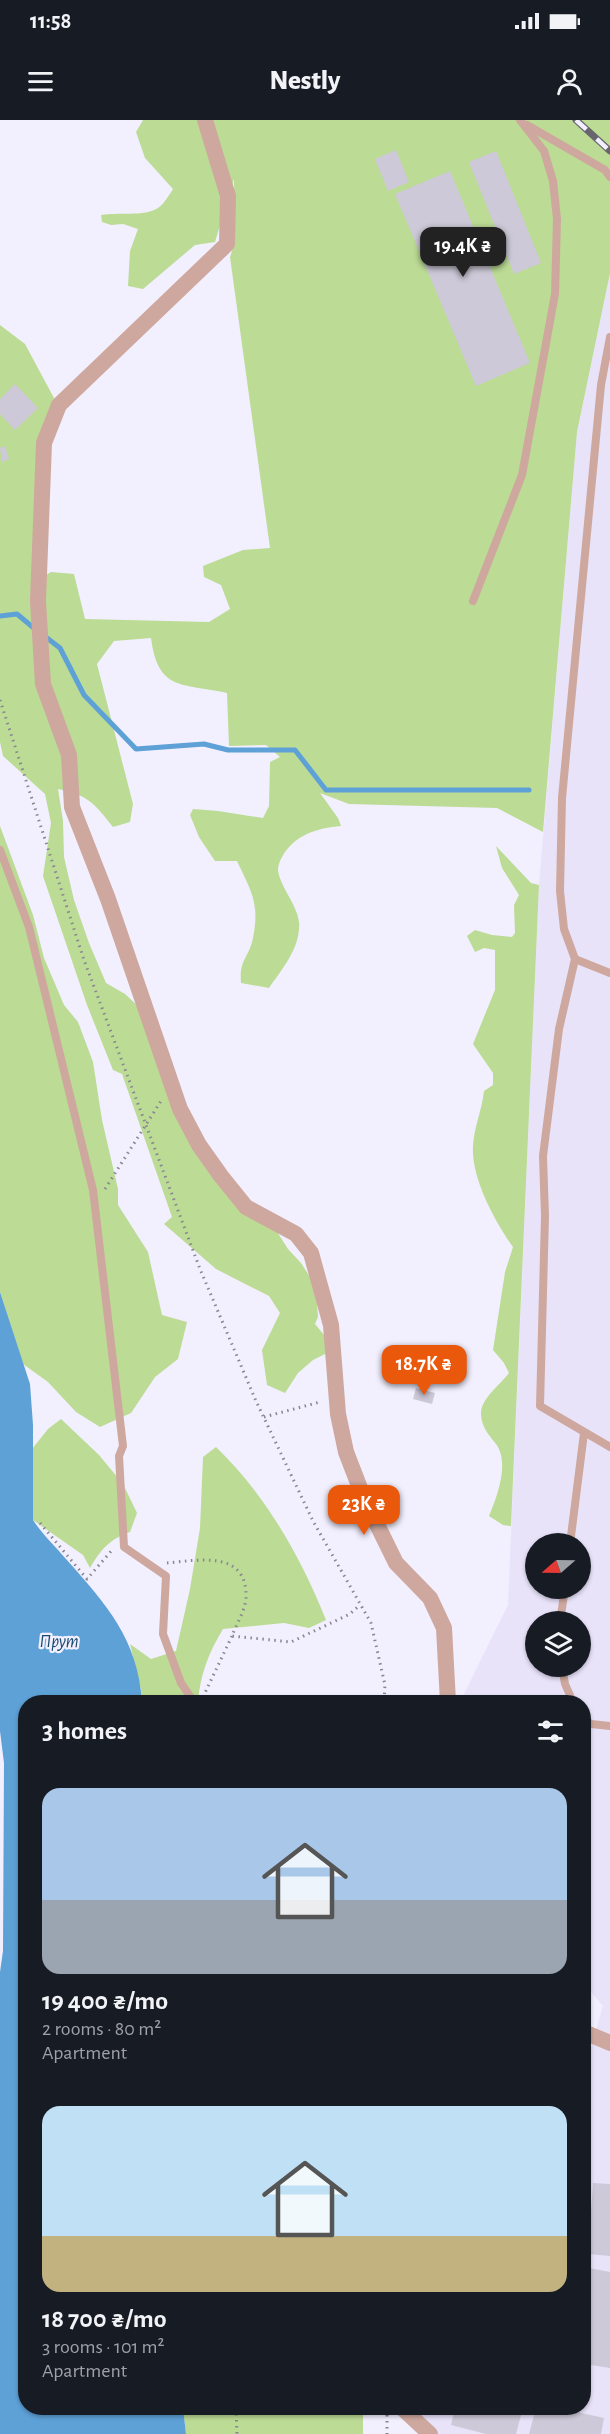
<!DOCTYPE html>
<html lang="en">
<head>
<meta charset="utf-8">
<style>
  :root { --surface:#171b24; --page:#242831; --text:#f1f3f6; --muted:#9ea1a6; --accent:#ea580c }
  body { margin:0; font-family:"Alegreya Sans",sans-serif; background:var(--page); color:var(--text); height:100vh; display:flex; flex-direction:column; font-size:22px; white-space:nowrap }
  * { box-sizing:border-box; margin:0 }
  p { font-size:20px; color:var(--muted) }
  .icon { flex:none; width:33px; height:33px; fill:none; stroke:currentColor; stroke-width:2; stroke-linecap:round; stroke-linejoin:round }
  .map { position:relative; flex:1; overflow:hidden }
  .panel { position:absolute; left:18px; top:1575px; width:573px; height:720px; display:flex; flex-direction:column; background:var(--surface); border-radius:24px; box-shadow:0 2px 4px #0004 }
  .panel>* { flex:none }
  .needle { width:39px; rotate:250deg }
  .fabs { position:absolute; left:525px; top:1413px; display:grid; gap:12px }
  .fabs a { display:grid; place-items:center; width:66px; height:66px; border-radius:50%; background:var(--surface); box-shadow:0 2px 4px #0004; font-size:30px }
  .price { position:absolute; translate:-50% -51px; padding:0 14px; border-radius:12px; background:var(--accent); color:#fff; font-size:20px; line-height:39px; filter:drop-shadow(0 2px 3px #0008) }
  .price::after { content:''; position:absolute; left:50%; top:36px; width:18px; height:14px; margin-left:-9px; background:inherit; clip-path:polygon(0 0,100% 0,50% 100%) }
  .price.current { background:#222; color:#fff }
  ul { padding:0; list-style:none }
  li { display:grid; align-content:center; gap:12px; height:318px; padding:0 24px }
  li span { display:grid; place-items:center; height:186px; border-radius:18px; color:#555 }
  li>.icon { margin-inline-start:auto }
  span .icon { width:108px; height:108px; fill:#fffc; stroke-width:1 }
  li b { font-size:26px }
  h2 { display:flex; justify-content:space-between; align-items:center; height:72px; padding:0 24px; font-size:26px }
  .status { display:flex; justify-content:space-between; align-items:center; height:42px; padding:0 30px; background:var(--surface); direction:ltr }
  .status svg { height:16px; fill:currentColor }
  header { display:flex; justify-content:space-between; align-items:center; height:78px; padding:0 24px; background:var(--surface); font-size:27px; font-weight:800 }
  .map>svg:first-child { display:block }
  .built { fill:#e9e3fa; fill-rule:evenodd }
  .green { fill:#bcdb95 }
  .water { fill:#5da1d7 }
  .lines { fill:none; stroke-linecap:round; stroke-linejoin:round }
  .stream { stroke:#5da1d7; stroke-width:5 }
  .building { fill:#cdc9d8 }
  .path { stroke:#888690; stroke-width:3; stroke-dasharray:1.5 4.5; stroke-linecap:butt }
  .service { stroke:#cea89e; stroke-width:8 }
  .minor { stroke:#cea89e; stroke-width:16 }
  .rail-casing { stroke:#68656e; stroke-width:7 }
  .rail { stroke:#f2effe; stroke-width:4.5; stroke-dasharray:14; stroke-linecap:butt }
  .labels { text-anchor:middle; dominant-baseline:central; stroke-width:4.5; stroke-linejoin:round; paint-order:stroke }
  .water-label { font-size:18px; font-style:italic; fill:#184a6f; stroke:#f2effe }
</style>
</head>
<body>
<div class="status"><b>11:58</b><svg viewBox="0 0 49 12"><path d="M0 12V9h3v3zM5 12V6h3v6zM10 12V3h3v9zM15 12V0h3v12zM26 1h20v11H26zM47 4h2v5h-2z"/></svg></div>
<header><svg class="icon" aria-label="menu" viewBox="0 0 24 24"><path d="M4 6h16M4 12h16M4 18h16"/></svg>Nestly<svg class="icon" aria-label="person" viewBox="0 0 24 24"><circle cx="12" cy="8" r="4"/><path d="M4 21q1-7 8-7t8 7"/></svg></header>
<div class="map">
<svg width="610" height="2314" viewBox="0 0 610 2314">
  <rect width="100%" height="100%" fill="#f2effe"/>
  <path class="built" d="M610,153V2314H435L406,2288H584V1951L603,1886L584,1864V1582H460L508,1485L539,765L577,312ZM536,1424H580V1468H536ZM536,1502H580V1546H536Z"/>
  <g class="green">
    <path d="M143,0H610V153L577,312L543,712L497,688L349,684L320,673L338,698L341,706C317,708 294,715 282,737C280,740 278,746 278,750C280,767 297,784 299,802C301,827 283,848 269,868L241,863C239,839 249,838 253,818C260,783 251,771 237,741H215L199,717L190,695L193,689L218,691L263,698L269,686L270,642L280,637L266,625L229,626L227,573C181,563 158,571 151,518L114,521L97,544L133,684L130,702L113,707C94,683 88,675 58,669L63,701L64,737L74,780L89,823L106,863L125,874L140,888L194,1028L274,1107L288,1129L301,1143L310,1157L317,1183L318,1197L315,1204L329,1221V1232L313,1240L298,1253L285,1273L267,1265L262,1230L280,1193L269,1176L216,1149L164,1104L172,1097L122,954L113,950L87,885L43,756L51,703L45,674L3,636L0,622V205L25,224L54,278L38,323L34,462L51,452L74,454L85,499L209,502L230,489L221,465L204,457L203,446L243,430L270,428L230,137L234,125V59L215,122L195,125L143,169L128,166L130,131L138,109L123,104L111,105L102,102L101,95C118,92 144,97 158,88C164,84 169,75 173,69L145,38L136,12Z"/>
    <polygon points="0,706 33,795 44,838 64,885 78,902 93,942 102,1000 118,1069 118,1085 148,1132 162,1195 187,1202 178,1239 155,1257 131,1293 100,1307 76,1292 48,1262 23,1244 0,1172"/>
    <path d="M496,726L531,763L539,765L511,1406L503,1405L489,1396C497,1377 510,1343 496,1324C489,1315 482,1308 481,1295C480,1279 500,1265 509,1253L504,1243L493,1230L505,1152L513,1127C495,1102 471,1058 473,1026C474,1007 482,990 484,971L493,965V953L473,924L495,870V830L484,828L475,832L467,816L475,810L492,815L512,817L515,813L514,785L519,775L502,748Z"/>
    <path d="M61,1299L99,1335L123,1364L137,1393L130,1412C110,1419 101,1429 90,1448L83,1435L33,1400L32,1329L48,1309Z"/>
    <path d="M216,1327C265,1374 301,1437 326,1500L309,1508L284,1503L223,1509C209,1532 200,1555 198,1582H142L141,1570L130,1524L151,1539L176,1531L190,1469L200,1408L203,1337Z"/>
    <polygon points="183,2288 363,2288 363,2314 186,2314"/>
  </g>
  <path class="water" d="M0,1172L30,1264L33,1305V1400C42,1414 55,1426 66,1439C106,1484 138,1519 142,1582H26V2288H183L186,2314H0V1852L3,1831L4,1643L0,1611Z"/>
  <g class="lines">
    <g class="stream">
      <polyline points="0,496 17,494 35,509"/>
      <polyline points="47,518 60,528 84,575 136,629 204,624 228,630 295,630 326,670 529,670"/>
    </g>
  </g>
  <g class="building">
    <polygon points="396,30 409,62 388,71 375,39"/>
    <polygon points="496,31 541,143 514,154 469,42"/>
    <polygon points="450,51 530,243 476,266 395,74"/>
    <polygon points="15,264 38,288 15,310 0,294 0,279"/>
    <polygon points="5,326 9,339 2,342 0,328"/>
    <polygon points="416,1268 435,1273 432,1284 413,1279"/>
    <polygon points="584,2062 590,2062 586,2134 584,2134"/>
    <polygon points="593,2063 610,2064 610,2136 588,2134"/>
    <polygon points="584,2147 610,2152 610,2248 584,2244"/>
    <polygon points="455,2288 523,2288 516,2314 486,2314 451,2305"/>
    <polygon points="536,2288 559,2288 604,2298 601,2314 529,2314"/>
  </g>
  <g class="lines">
    <g class="path">
      <polyline points="0,580 84,840 200,1149 256,1281 313,1401 371,1503 385,1565 384,1582"/>
      <polyline points="105,1069 161,981"/>
      <polyline points="264,1297 320,1282"/>
      <polyline points="40,1403 87,1459 113,1429"/>
      <path d="M167,1443C199,1440 247,1430 246,1477C246,1489 236,1505 232,1516L291,1522L350,1494L360,1485"/>
      <polyline points="203,1577 232,1516"/>
      <polyline points="236,2288 237,2314"/>
      <polyline points="387,2295 387,2314"/>
    </g>
    <g class="service">
      <polyline points="527,5 605,50 610,57"/>
      <polyline points="610,217 601,265 562,678 560,771 564,809 575,839 559,909 543,1036 545,1096 540,1286 610,1327"/>
      <polyline points="473,481 522,355 555,174 557,99 553,61 544,31 520,0"/>
      <polyline points="0,730 29,807 93,1070 123,1326 119,1336 124,1427 166,1456 163,1514 181,1563 194,1582"/>
      <polyline points="575,839 610,853"/>
      <polyline points="570,1424 584,1313"/>
      <polyline points="560,1502 565,1468"/>
      <polyline points="562,1546 565,1564 573,1582"/>
      <polyline points="584,1600 591,1604 610,1606"/>
    </g>
    <g class="minor">
      <polyline points="205,0 228,76 227,124 59,285 44,323 38,481 43,564 69,635 72,687 108,779 180,989 199,1025 221,1056 246,1087 296,1114 311,1133 331,1205 338,1294 346,1332 363,1376 396,1443 430,1478 444,1508 448,1582"/>
      <polyline points="584,1912 610,1923"/>
      <polyline points="402,2288 430,2314"/>
    </g>
    <g class="rail-casing">
      <polyline id="rail" points="576,0 610,31"/>
    </g>
    <use href="#rail" class="rail"/>
  </g>
  <g class="labels">
    <g class="water-label">
      <text x="59" y="1522">Прут</text>
    </g>
  </g>
</svg>
<div class="fabs">
<a><svg class="needle" viewBox="-14 -14 28 28"><path d="M0-13l5 13h-10z" fill="#e53935"/><path d="M0 13l5-13h-10z" fill="#9ea1a6"/></svg></a>
<a><svg class="icon" aria-label="layers" viewBox="0 0 24 24"><path d="M12 4l9 5-9 5-9-5zM3 14l9 5 9-5"/></svg></a>
</div>
<b class="price current" style="left:463px;top:158px">19.4K ₴</b>
<b class="price" style="left:424px;top:1276px">18.7K ₴</b>
<b class="price" style="left:364px;top:1416px">23K ₴</b>
<section class="panel">
<h2>3 homes<svg class="icon" aria-label="filters" viewBox="0 0 24 24"><path d="M4 7h16M4 17h16"/><circle cx="9" cy="7" r="2"/><circle cx="15" cy="17" r="2"/></svg></h2>
<ul>
<li><span style="background:linear-gradient(#a9c7e8 60%,#9aa5b1 0)"><svg class="icon" aria-label="home" viewBox="0 0 24 24"><path d="M3 11l9-7 9 7M6 9v11h12V9"/></svg></span><div><b>19 400 ₴/mo</b><p>2 rooms · 80 m²</p><p>Apartment</p></div></li>
<li><span style="background:linear-gradient(#bfe0f5 70%,#c2b280 0)"><svg class="icon" aria-label="home" viewBox="0 0 24 24"><path d="M3 11l9-7 9 7M6 9v11h12V9"/></svg></span><div><b>18 700 ₴/mo</b><p>3 rooms · 101 m²</p><p>Apartment</p></div></li>
</ul>
</section>
</div>
</body>
</html>
